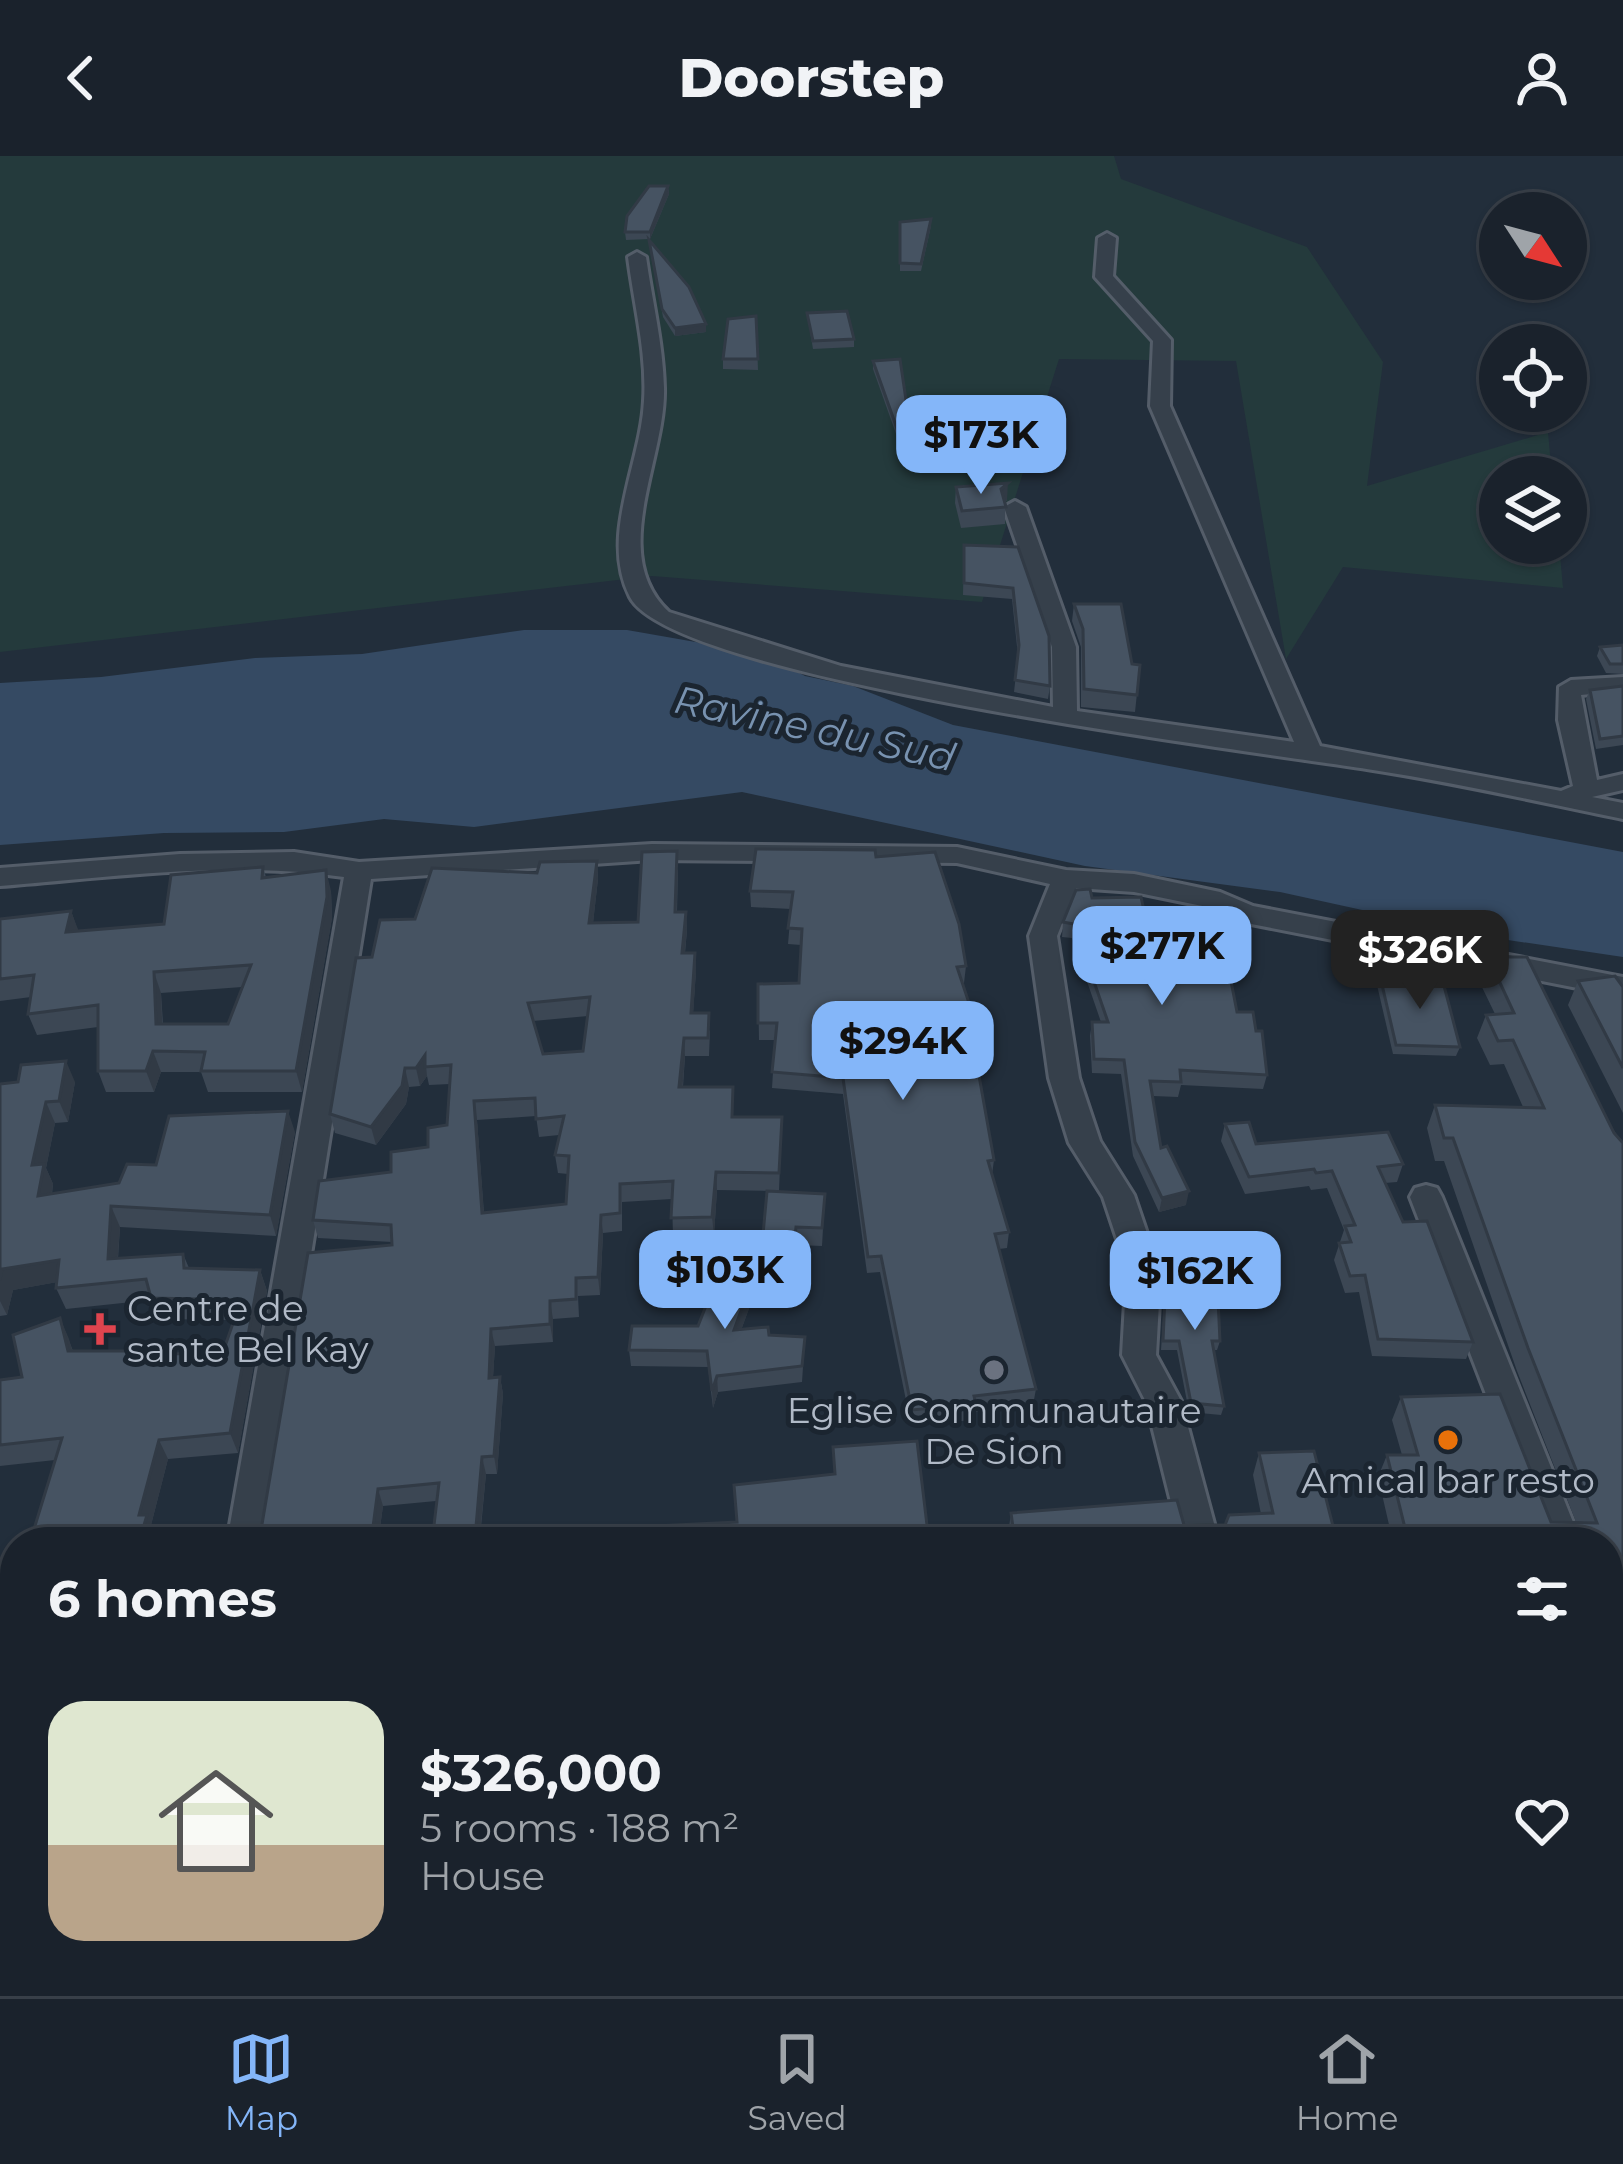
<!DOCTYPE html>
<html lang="en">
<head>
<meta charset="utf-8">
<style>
  :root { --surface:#1a222c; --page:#232a34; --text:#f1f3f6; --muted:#9fa4a9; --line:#383f48; --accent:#84b6f9 }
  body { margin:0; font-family:Montserrat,sans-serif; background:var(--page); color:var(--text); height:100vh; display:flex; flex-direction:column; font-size:45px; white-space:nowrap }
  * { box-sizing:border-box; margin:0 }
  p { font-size:39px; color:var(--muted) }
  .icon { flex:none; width:66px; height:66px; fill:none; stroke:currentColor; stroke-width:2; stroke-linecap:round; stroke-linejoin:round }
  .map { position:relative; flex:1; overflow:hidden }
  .sheet { position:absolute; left:0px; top:1371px; width:1623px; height:471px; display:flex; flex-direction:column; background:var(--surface); border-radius:48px 48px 0 0; box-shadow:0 3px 9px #0004,0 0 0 3px var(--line) }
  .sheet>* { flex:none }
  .needle { width:78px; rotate:126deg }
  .buttons { position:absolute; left:1479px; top:36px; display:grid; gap:24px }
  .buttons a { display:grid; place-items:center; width:108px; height:108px; border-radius:50%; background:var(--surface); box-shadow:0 3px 9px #0004,0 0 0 3px var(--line); font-size:60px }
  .price { position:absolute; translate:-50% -102px; padding:0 27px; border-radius:24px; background:var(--accent); color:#111; font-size:39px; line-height:78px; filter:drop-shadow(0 3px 6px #0008) }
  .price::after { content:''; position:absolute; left:50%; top:72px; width:36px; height:27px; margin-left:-18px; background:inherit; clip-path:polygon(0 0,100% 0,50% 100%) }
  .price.active { background:#222; color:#fff }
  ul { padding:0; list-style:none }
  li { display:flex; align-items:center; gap:36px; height:300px; padding:0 48px }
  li+li { border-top:3px solid var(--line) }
  li span { display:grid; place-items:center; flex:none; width:336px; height:240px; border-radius:36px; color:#555 }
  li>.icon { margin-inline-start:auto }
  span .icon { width:144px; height:144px; fill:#fffc; stroke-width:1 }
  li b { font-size:51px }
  h2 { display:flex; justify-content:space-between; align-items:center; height:144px; padding:0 48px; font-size:51px }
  header { display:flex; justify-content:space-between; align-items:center; height:156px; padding:0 48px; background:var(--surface); font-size:54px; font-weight:800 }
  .tab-bar { display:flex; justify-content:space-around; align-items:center; height:168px; border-top:3px solid var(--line); background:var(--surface); font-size:33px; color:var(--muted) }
  .tab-bar a { display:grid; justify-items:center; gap:6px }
  .tab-bar .active { color:var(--accent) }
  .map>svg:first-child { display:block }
  .green { fill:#243a3c }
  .water { fill:#354a63 }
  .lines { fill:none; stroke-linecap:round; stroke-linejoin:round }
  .minor-casing { stroke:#545d69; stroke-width:6 }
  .minor { fill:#36404b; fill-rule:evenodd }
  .wall { fill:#3c4754; fill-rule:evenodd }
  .shaded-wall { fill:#313a45 }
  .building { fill:#465362; stroke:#313a45; stroke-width:3; fill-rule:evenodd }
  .health-dot { fill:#e0444e; stroke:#1b2530; stroke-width:4.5 }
  .worship-dot { fill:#6b7280; stroke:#1b2530; stroke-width:4.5 }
  .food-dot { fill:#e8710a; stroke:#1b2530; stroke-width:4.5 }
  .labels { text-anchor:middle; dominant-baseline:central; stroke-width:10; stroke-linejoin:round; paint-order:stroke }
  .poi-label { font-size:36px; fill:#b1bac7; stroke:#1b2530 }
  .water-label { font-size:39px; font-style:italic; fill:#7892b0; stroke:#1b2530 }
</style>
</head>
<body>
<header><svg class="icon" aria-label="back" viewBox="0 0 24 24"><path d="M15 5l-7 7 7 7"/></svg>Doorstep<svg class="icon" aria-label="person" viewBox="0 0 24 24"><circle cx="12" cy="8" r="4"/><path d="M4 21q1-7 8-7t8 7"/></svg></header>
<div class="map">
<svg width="1623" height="1840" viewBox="0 0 1623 1840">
  <rect width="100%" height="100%" fill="#222e3b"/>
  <polygon class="green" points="0,0 1114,0 1121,23 1307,91 1383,206 1367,330 1548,276 1552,321 1500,321 1500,387 1559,387 1563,432 1343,411 1286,503 1236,205 1059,203 982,446 652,420 0,496"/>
  <polygon class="water" points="524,474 627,474 764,498 805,520 853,530 953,569 1623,696 1623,801 1481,780 1280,736 1085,710 742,636 474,671 384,663 284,676 164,677 0,689 0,527 101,521 255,502 362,498"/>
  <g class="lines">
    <g class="minor-casing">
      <g id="minor">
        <path d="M1107,77L1116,82L1113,120L1171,184L1170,250L1320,590L1561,635L1573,630L1558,564L1559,531L1571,524L1623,521V535L1581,539L1597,624L1623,618V634L1592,641L1623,647V663C1540,646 1457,627 1373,614C1262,596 672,524 630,441C599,380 641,308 644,245C647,197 634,149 628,101L637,96L646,101C652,144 663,188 664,232C666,303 607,399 669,456L841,510L1053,551L1052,491L1004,351L1015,345L1026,351L1076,491L1077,555L1294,586L1150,250L1153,185L1095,121L1098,82Z"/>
        <path d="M652,688L957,691L1066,714L1134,718L1220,736L1253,750L1623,821V841L1246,767L1212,752L1134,736L1076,732L1057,780L1079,922L1100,985L1134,1039L1152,1092L1160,1129L1156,1199L1181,1245L1219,1386H1181L1146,1246L1122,1199L1126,1129L1120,1092L1103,1041L1069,987L1049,922L1029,780L1050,728L957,707L652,704L371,723L265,1386H227L344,721C231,704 114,721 0,730V712L180,698L294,696L359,706Z"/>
        <polygon points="1426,1029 1437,1032 1442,1041 1581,1386 1543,1386 1410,1041 1415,1032"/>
        <polygon points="1608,1485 1623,1493 1623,1547 1619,1549 1608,1544"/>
        <polygon points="15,1575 15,1615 0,1616 0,1576"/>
        <rect x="580" y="1827" width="44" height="13"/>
      </g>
    </g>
    <use href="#minor" class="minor"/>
  </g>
  <g class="wall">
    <polygon points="668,30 669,38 650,83 626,84 625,76"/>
    <polygon points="900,66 931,70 921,115 900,115"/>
    <polygon points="649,84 706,176 675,180 663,161"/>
    <polygon points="807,157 854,183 854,191 813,193"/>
    <polygon points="756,160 758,214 723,213 723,203"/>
    <polygon points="873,205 911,278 911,286 900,289 873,213"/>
    <polygon points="956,331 1007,344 1005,346 1005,368 961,372 955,347"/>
    <polygon points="964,389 1018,391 1050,530 1048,543 1014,536 1018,500 1012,443 963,439"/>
    <polygon points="1074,448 1132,508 1140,509 1135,556 1081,551 1081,491 1072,465"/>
    <polygon points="1623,489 1623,518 1606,517 1597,500 1600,491"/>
    <polygon points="1623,530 1623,589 1596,593 1586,543 1590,534"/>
    <polygon points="876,701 966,810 964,827 963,827 976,868 974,884 968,885 994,1004 992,1019 1009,1076 1007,1092 999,1093 1036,1233 1033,1249 975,1256 974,1264 911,1269 880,1116 867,1117 843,938 772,932 775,884 759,884 758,828 799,827 801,789 788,788 791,753 751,751 750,735"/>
    <path d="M597,705L598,723L593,767L638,766L678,713L677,756H686L687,774L685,797H695L696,815L693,857L710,875L709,900H685L683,931L734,961H782L779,1035L717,1034L714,1079L673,1080L672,1043L622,1046V1075L603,1077L600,1139L578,1140L579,1161L553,1163V1186L495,1190L493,1221H500L503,1238L497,1318H486L481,1371L518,1370L521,1386H432L436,1345L383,1350L378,1386H259L392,1089V1086L318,1082L313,1064L428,991L447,969L450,928L429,929L427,920L420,930L409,931L406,948L376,989L335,977L330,958L372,801L415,763ZM588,860L583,895L543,898L533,865ZM536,960L539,981L559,979L555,999L558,1017L568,1018L566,1048L484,1057L477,964Z"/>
    <path d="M263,711L266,721L331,735L332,762L302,936H208L201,916H161L154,936H106L98,915V871L37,879L28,858L31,841L0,845V763L71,755L78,775L164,768ZM242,831L228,868H163L161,837Z"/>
    <polygon points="1092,742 1145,759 1256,875 1267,919 1263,933 1181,929 1178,941 1153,940 1161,992 1186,1049 1159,1056 1133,1000 1121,918 1092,917 1090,880 1092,866 1101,866 1072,782 1062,781 1063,766"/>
    <polygon points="1488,801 1623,987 1623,1470 1608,1471 1608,1386 1393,1386 1378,1321 1387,1299 1402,1299 1392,1264 1401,1241 1551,1366 1576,1366 1517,1215 1444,1005 1435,1005 1427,972 1435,949 1523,951 1504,908 1490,909 1477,882 1486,859 1495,858 1479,825"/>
    <polygon points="1380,820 1460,891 1456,900 1393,898 1377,829"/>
    <polygon points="1578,825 1623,831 1623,957 1568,849"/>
    <polygon points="75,926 68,966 55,967 46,1012 53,1028 52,1038 119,1027 156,1009 295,976 276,1080 120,1071 118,1103 183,1098 189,1112 260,1114 267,1135 238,1297 168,1303 151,1369 156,1378 55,1304 0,1310 0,1224 22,1221 60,1162 73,1195 150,1199 223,1196 234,1164 159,1163 151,1144 66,1153 56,1132 57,1126 13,1134 7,1159 0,1160 0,928"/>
    <polygon points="1225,968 1256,988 1403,1008 1397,1026 1385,1027 1403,1066 1473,1186 1466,1203 1372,1200 1359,1136 1345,1137 1334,1104 1344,1074 1327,1032 1311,1034 1309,1030 1245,1038 1221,985"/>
    <polygon points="825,1038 822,1090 796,1089 794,1109 762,1107 762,1089"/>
    <polygon points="1166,1118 1220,1185 1217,1194 1214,1194 1224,1250 1221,1259 1189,1256 1177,1194 1161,1194"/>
    <polygon points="758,1128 741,1174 769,1179 805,1181 802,1226 718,1236 713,1252 708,1211 631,1210 629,1194 698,1170"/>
    <polygon points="1259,1297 1337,1386 1009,1386 1008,1378 1011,1357 1225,1369 1261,1358 1253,1319"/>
    <polygon points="15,1513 15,1571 3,1571 0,1567 0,1521 15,1515"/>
    <polygon points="1623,1621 1623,1832 1587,1834 1589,1840 1543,1840 1539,1827 1608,1827 1608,1712 1615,1711 1608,1695 1608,1623"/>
    <polygon points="784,1827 911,1827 902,1840 788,1840 784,1837"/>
    <polygon points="1369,1827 1488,1827 1492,1840 1373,1840"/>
  </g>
  <g class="shaded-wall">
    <polygon points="668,30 669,38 650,83 650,76"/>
    <polygon points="706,168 706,176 675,180 675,172"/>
    <polygon points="911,278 911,286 900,289 900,281"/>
    <polygon points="1008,327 1007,344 1000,349 1001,333"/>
    <polygon points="597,705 598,723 591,785 589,767"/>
    <polygon points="326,714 331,735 332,762 302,936 296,915"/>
    <polygon points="71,755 79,776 66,776"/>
    <polygon points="686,756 687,774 683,815 682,797"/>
    <polygon points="695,797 696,815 692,876 691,857"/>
    <polygon points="154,816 161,837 163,889 156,868"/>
    <polygon points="684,882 685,900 681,949 679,931"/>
    <polygon points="153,895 161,916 154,936 146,915"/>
    <polygon points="425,899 427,920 420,930 416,912"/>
    <polygon points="66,905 75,926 68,966 59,945"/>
    <polygon points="405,912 409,931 406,948 376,989 371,971"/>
    <polygon points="474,945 477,964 485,1075 482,1057"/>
    <polygon points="46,946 55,967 46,1012 53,1028 48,1060 38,1040 32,1009"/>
    <polygon points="288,955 295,976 276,1080 270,1059"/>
    <polygon points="716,1016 717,1034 714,1079 712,1061"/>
    <polygon points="1189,1035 1186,1049 1159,1056 1162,1042"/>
    <polygon points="111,1050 120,1071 116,1124 108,1103"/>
    <polygon points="601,1059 603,1077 600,1139 598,1121"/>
    <polygon points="59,1104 69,1124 13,1134 7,1159 0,1145 0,1124 2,1113"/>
    <polygon points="757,1111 758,1128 735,1191 734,1174"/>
    <polygon points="260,1114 267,1135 238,1297 230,1277"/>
    <polygon points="550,1145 553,1163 553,1186 550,1168"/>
    <polygon points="60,1162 69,1183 78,1215 68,1195"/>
    <polygon points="491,1173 495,1190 492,1239 489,1222"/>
    <polygon points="717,1220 718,1236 713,1252 712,1235"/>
    <polygon points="500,1221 503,1238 497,1318 494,1300"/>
    <polygon points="159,1284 168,1303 151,1369 156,1378 154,1386 139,1386 139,1359"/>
    <polygon points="482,1301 486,1318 479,1386 476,1371"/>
    <polygon points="378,1333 383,1350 378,1386 371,1386"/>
    <polygon points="468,1827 476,1827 476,1840 467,1840"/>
    <polygon points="900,1827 911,1827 902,1840 891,1840"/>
  </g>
  <g class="building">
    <polygon points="649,30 668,30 650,76 625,76 627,60"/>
    <polygon points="931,63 921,108 900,107 900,66"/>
    <polygon points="649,84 689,131 706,168 675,172 662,153"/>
    <polygon points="847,155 854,183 813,185 807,157"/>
    <polygon points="756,160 758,203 723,203 728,163"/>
    <polygon points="900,203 911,278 900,281 873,205"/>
    <polygon points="1008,327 1001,333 1006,351 962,355 956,331"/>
    <polygon points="964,389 1018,391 1049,480 1050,530 1015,524 1019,489 1013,432 964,427"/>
    <polygon points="1074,448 1121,448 1132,508 1140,509 1137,539 1084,533 1083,473"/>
    <polygon points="1623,489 1623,508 1610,508 1600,491"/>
    <polygon points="1623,530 1623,580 1600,583 1590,534"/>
    <polygon points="756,693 875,694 876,701 935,696 959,768 966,810 957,811 976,868 962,869 978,914 994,1004 988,1005 1009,1076 995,1078 1036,1233 974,1240 976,1248 912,1254 881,1100 868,1101 843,922 772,916 777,867 758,867 758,828 799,827 802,773 788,772 793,736 750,735"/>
    <path d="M677,695L675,756H686L682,797H695L691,857H709L708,882H684L679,931H733L732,961H782L779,1017L716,1016L712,1061L671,1062L673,1025L620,1028V1057L601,1059L598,1121L576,1122V1143L550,1145V1168L491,1173L489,1222L500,1221L494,1300L482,1301L476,1371L518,1370L517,1386H432L439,1327L378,1333L371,1386H259L308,1097L392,1089L391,1069L313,1064L319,1025L391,1016V996L428,991V972L447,969L451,909L425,911V899L416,912H405L402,930L371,971L330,958L356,802L372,801L380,764L415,763L432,712L537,717L540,706L597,705L589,767L638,766L642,696ZM590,841L583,895L543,898L528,847ZM535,942L536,963L564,960L555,999L569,1000L566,1048L482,1057L474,945Z"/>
    <path d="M263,711L262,722L326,714L327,741L296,915H201L205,896L153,895L146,915H98V849L28,858L34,819L0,823V763L71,755L66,776L164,768L171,719ZM251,809L228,868H156L154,816Z"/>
    <polygon points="1090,733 1092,742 1141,741 1145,759 1187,757 1189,762 1219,763 1237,856 1253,856 1256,875 1262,875 1267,919 1180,914 1181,926 1150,925 1161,992 1167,990 1189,1035 1162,1042 1135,986 1124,904 1094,903 1092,866 1108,866 1074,768 1063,766 1076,734"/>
    <polygon points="1488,801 1527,801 1614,977 1623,987 1623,1450 1608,1451 1608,1386 1432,1386 1429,1373 1405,1372 1387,1299 1418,1299 1401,1241 1500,1238 1551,1366 1597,1367 1528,1192 1453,982 1444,982 1435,949 1544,952 1513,884 1498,885 1486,859 1514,857"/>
    <polygon points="1380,820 1442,822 1460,891 1396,889"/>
    <polygon points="1615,820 1623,831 1623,912 1578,825"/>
    <polygon points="66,905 59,945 46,946 32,1009 44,1008 38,1040 119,1027 127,1008 156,1009 169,960 288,955 270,1059 111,1050 108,1103 183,1098 184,1112 260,1114 230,1277 159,1284 139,1359 147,1359 139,1386 30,1386 62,1282 0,1289 0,1224 22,1221 13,1179 60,1162 68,1195 149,1195 148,1199 223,1196 241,1144 151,1142 146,1123 56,1132 59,1104 2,1113 0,1124 0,928 18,926 21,909"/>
    <polygon points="1249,966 1256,988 1388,976 1403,1008 1378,1011 1403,1066 1427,1065 1473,1186 1378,1183 1365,1119 1350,1120 1339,1087 1351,1086 1345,1070 1355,1069 1332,1015 1316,1017 1314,1013 1249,1021 1225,968"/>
    <polygon points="767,1035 825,1038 822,1072 796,1071 794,1091 762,1089"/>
    <polygon points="724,1104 757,1111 734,1174 768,1171 769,1179 805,1181 802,1210 717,1220 712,1235 707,1195 629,1194 632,1170 698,1170"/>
    <polygon points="1166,1118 1217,1122 1220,1185 1212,1185 1224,1250 1191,1247 1179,1185 1163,1185"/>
    <polygon points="917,1285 929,1386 593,1386 594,1373 737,1366 734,1329 835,1318 833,1291"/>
    <polygon points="1314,1295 1337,1386 1015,1386 1011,1357 1177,1344 1184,1369 1225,1369 1229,1359 1273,1357 1259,1297"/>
    <polygon points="15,1513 15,1554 0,1553 0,1521 2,1515 15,1515"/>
    <polygon points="1623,1621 1623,1687 1608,1652 1608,1623"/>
    <polygon points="1623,1711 1623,1818 1608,1819 1608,1712"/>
    <polygon points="389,1827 468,1827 467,1840 388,1840"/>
    <polygon points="794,1827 900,1827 891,1840 793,1840 799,1831"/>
    <polygon points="1384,1827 1488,1827 1492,1840 1388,1840"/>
    <polygon points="1554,1827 1584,1827 1589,1840 1550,1840 1549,1836 1557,1835"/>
  </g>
  <path class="health-dot" d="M94 1155h12v12h12v12h-12v12h-12v-12h-12v-12h12z"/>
  <circle class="worship-dot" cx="994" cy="1214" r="12"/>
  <circle class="food-dot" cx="1448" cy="1284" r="12"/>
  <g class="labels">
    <g class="poi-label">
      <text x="127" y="1152" text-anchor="start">Centre de<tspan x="127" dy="41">sante Bel Kay</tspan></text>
      <text x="994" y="1254">Eglise Communautaire<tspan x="994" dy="41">De Sion</tspan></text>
      <text x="1448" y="1324">Amical bar resto</text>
    </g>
    <g class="water-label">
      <text transform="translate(815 572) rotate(12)">Ravine du Sud</text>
    </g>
  </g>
</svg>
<div class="buttons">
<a><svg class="needle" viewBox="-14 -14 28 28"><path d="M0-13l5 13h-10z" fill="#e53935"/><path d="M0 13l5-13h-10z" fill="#9fa4a9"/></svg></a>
<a><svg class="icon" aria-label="locate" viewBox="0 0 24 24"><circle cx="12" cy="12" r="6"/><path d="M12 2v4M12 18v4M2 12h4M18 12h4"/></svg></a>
<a><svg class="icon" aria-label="layers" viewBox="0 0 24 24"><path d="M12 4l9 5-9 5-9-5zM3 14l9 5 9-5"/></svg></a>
</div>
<b class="price" style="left:981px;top:341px">$173K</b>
<b class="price" style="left:1162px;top:852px">$277K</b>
<b class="price active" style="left:1420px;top:856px">$326K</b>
<b class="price" style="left:903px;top:947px">$294K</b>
<b class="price" style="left:725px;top:1176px">$103K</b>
<b class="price" style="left:1195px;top:1177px">$162K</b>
<section class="sheet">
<h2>6 homes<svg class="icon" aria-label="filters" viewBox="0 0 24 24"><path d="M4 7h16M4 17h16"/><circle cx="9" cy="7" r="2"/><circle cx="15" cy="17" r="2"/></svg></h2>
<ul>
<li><span style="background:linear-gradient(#dfe7d0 60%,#b9a48a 0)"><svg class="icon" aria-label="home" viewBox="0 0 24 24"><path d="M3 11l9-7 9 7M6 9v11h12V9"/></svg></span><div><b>$326,000</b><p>5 rooms · 188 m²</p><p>House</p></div><svg class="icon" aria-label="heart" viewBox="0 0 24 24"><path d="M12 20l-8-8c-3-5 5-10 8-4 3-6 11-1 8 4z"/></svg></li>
</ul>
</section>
</div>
<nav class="tab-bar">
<a class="active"><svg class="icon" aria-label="map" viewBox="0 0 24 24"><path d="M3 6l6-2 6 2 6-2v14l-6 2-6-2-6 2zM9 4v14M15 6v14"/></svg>Map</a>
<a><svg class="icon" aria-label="saved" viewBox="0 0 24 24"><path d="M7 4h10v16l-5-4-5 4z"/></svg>Saved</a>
<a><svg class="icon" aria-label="home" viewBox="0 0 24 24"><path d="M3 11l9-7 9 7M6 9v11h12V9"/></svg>Home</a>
</nav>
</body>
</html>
